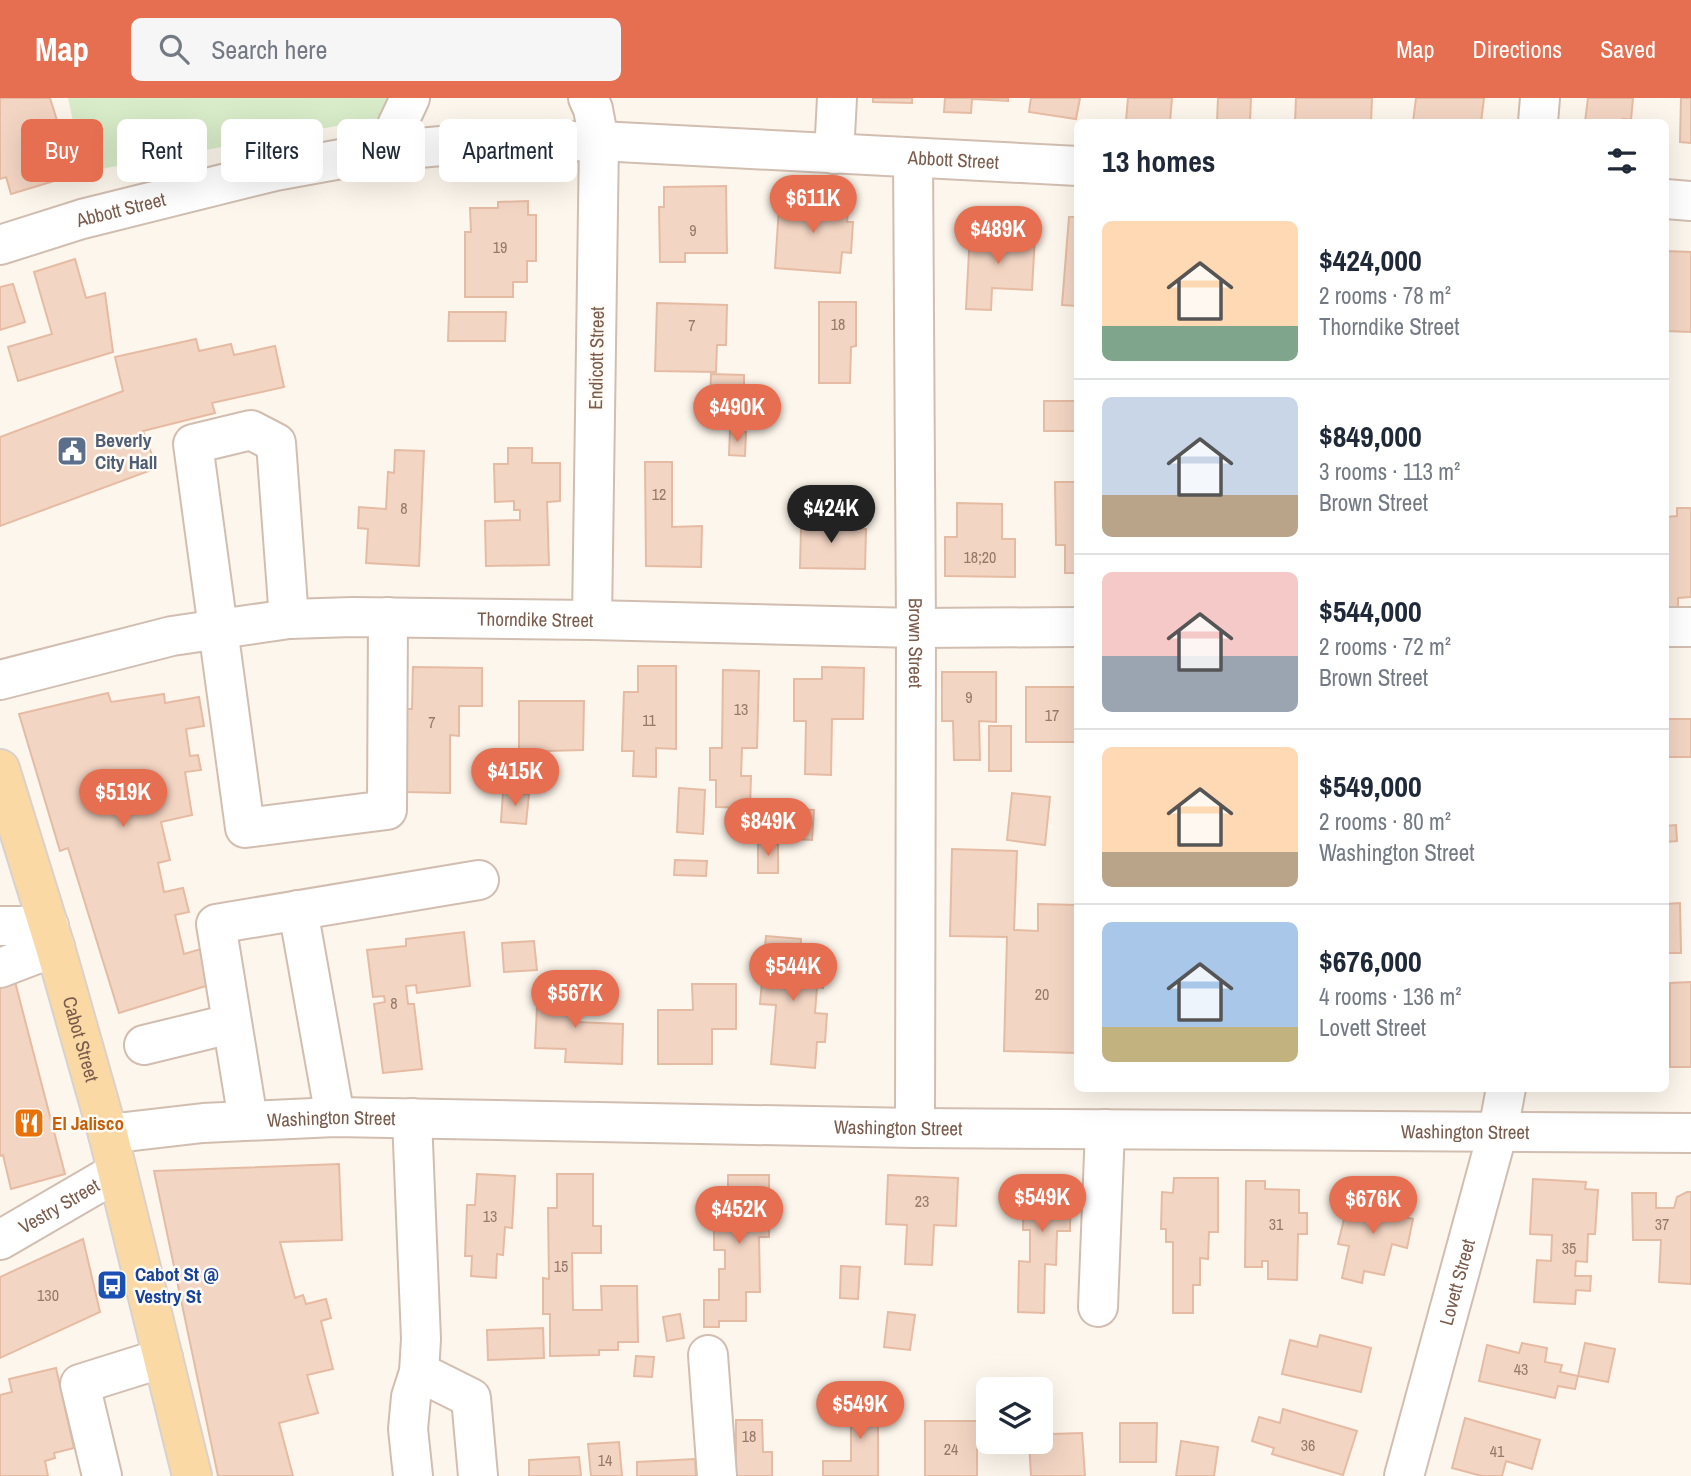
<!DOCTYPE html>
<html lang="en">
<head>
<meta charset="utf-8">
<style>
  :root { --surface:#fff; --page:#f6f6f7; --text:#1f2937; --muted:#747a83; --line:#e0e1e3; --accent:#e76f51 }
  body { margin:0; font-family:"Archivo Narrow",sans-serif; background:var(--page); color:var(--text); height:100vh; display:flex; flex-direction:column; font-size:26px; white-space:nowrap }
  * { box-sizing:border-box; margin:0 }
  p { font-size:23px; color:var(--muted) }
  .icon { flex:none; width:38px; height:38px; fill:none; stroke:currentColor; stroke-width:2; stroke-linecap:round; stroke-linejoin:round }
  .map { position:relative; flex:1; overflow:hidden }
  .panel { position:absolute; left:1074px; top:21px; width:595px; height:973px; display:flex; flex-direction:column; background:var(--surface); border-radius:10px; box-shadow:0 7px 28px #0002 }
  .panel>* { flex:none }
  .guide { position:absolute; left:21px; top:21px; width:665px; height:63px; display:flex; gap:14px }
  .controls { position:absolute; left:976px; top:1279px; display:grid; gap:14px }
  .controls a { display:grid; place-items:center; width:77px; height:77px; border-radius:10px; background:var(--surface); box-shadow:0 7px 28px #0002; font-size:35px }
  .price { position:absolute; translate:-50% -60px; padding:0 16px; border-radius:24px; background:var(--accent); color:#fff; font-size:23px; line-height:46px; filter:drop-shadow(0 2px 4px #0008) }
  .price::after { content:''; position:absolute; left:50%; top:42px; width:21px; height:16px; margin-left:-10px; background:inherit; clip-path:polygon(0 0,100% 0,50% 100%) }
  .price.active { background:#222; color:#fff }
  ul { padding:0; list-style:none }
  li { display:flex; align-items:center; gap:21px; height:175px; padding:0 28px }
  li+li { border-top:2px solid var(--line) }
  li span { display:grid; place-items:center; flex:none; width:196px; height:140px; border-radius:10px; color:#555 }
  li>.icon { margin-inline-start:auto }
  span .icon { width:84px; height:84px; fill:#fffc; stroke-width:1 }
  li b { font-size:30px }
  h2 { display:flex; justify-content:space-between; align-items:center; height:84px; padding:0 28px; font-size:30px }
  .chip { padding:0 24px; border-radius:10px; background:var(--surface); box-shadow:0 7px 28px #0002; font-size:24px; line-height:63px }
  .chip.active { background:var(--accent); color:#fff }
  header { display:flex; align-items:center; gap:42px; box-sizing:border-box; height:98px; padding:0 35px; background:var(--accent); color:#fff }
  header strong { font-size:33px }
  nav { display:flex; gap:38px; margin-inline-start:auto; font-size:24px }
  .search { width:490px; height:63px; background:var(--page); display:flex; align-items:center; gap:18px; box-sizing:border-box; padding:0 24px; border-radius:10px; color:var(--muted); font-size:26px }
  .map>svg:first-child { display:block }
  .green { fill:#d8ecc9 }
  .building { fill:#f3d5c3; stroke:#e6bba3; stroke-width:2 }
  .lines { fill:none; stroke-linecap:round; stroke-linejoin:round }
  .minor-casing { stroke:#d1beb0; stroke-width:42 }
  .major-casing { stroke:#dad1cd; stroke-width:42 }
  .minor { stroke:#fff; stroke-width:38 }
  .major { stroke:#fbd9a5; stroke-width:38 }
  .labels { text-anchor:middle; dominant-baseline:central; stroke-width:5; stroke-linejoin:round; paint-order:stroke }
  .number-label { font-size:16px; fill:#987a6a }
  .street-label { font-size:19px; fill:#7a5c4d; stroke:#fffaf3 }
  .service-label { font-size:19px; font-weight:bold; fill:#4e5e75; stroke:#fffaf3; text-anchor:start }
  .food-label { font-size:19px; font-weight:bold; fill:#c56008; stroke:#fffaf3; text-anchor:start }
  .transit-label { font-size:19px; font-weight:bold; fill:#164399; stroke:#fffaf3; text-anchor:start }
</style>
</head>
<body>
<header>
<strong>Map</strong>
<div class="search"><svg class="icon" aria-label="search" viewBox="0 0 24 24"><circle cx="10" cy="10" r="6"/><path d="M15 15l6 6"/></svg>Search here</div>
<nav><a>Map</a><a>Directions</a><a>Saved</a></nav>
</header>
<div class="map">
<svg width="1691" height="1378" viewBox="0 0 1691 1378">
  <rect width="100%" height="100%" fill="#fdf6ec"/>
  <polygon class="green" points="68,0 398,0 391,18 84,74"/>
  <g class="building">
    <polygon points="0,0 50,0 74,77 11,96 6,79 0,81"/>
    <polygon points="873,0 912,0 912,5 873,4"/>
    <polygon points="945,0 1008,0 1008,3 972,1 971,15 944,14"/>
    <polygon points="1031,0 1080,0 1076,21 1029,14"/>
    <polygon points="1128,0 1172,0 1170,24 1126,23"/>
    <polygon points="1218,0 1251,0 1250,24 1217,24"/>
    <polygon points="1296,0 1372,0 1371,24 1295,24"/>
    <polygon points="1416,0 1484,0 1481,24 1413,24"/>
    <polygon points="1588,0 1633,0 1631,22 1623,21 1623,24 1585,24"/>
    <polygon points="1681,0 1691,0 1691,45 1680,44"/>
    <polygon points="726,88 727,155 685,155 685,164 660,164 659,109 664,109 664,89"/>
    <polygon points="799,91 827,94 826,110 848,112 847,124 853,124 851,155 842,154 840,175 775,170 779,109 798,111"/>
    <polygon points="528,103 528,117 536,117 536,163 527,163 527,184 513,184 513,199 465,199 465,134 471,134 470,110 498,110 498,104"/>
    <polygon points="1069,119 1078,119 1078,208 1062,207"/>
    <polygon points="970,134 1035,137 1032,192 992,190 991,212 966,211"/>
    <polygon points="1666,153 1691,154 1691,234 1666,233"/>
    <polygon points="75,161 86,200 105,195 113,254 18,283 8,249 52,236 34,174"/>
    <polygon points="13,186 25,224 0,232 0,189"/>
    <polygon points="819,204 856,204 856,248 851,249 850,285 819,285"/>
    <polygon points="657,205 727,207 726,247 717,247 716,274 655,273"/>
    <polygon points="449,214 506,214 505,243 448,243"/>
    <polygon points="196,241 199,253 231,246 234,257 275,248 284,289 212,305 215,315 143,333 157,370 0,428 0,339 123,293 115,259"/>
    <polygon points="711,276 744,277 744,305 710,304"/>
    <rect x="1044" y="303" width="34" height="30"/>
    <polygon points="730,333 746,334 745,358 729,357"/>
    <polygon points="508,350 532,350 532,365 560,365 560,403 547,404 549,467 486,468 485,423 520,422 520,412 514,412 514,403 495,404 494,366 508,366"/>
    <polygon points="395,352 424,353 419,468 366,465 368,431 358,430 359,409 386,411 388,374 394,375"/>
    <polygon points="645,364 672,364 672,429 702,428 701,469 646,468"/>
    <polygon points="1055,384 1078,384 1078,475 1065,475 1065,447 1056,447"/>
    <polygon points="957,405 1002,406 1002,441 1015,441 1015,479 945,478 945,439 957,439"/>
    <polygon points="1677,410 1691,410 1691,499 1678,500 1678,510 1666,510 1666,419 1677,418"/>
    <polygon points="806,412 829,413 829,430 866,431 865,471 800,470 801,430 806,430"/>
    <polygon points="638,568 676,568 676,651 656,650 656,679 633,678 634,653 622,653 624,594 638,594"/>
    <polygon points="413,569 482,570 482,608 459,608 459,638 450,637 450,695 406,694 406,611 412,611"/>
    <polygon points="822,569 864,570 863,621 832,621 831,677 805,676 806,623 794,623 794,581 822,581"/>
    <polygon points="723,572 759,573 757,650 742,650 741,678 751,678 750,710 716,709 716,682 710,682 710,650 722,650"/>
    <polygon points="942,574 996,574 996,624 979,623 980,662 954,662 953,623 942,623"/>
    <rect x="1026" y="589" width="52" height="55"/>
    <polygon points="108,595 111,604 164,596 165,605 199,599 204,628 186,631 190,658 198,657 201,672 185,674 192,717 161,724 170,762 158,765 164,794 183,790 189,814 175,817 184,856 201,851 209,887 119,915 68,750 60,753 19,616"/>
    <polygon points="519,603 584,603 583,652 546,653 545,693 519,693"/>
    <rect x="1666" y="621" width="25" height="38"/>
    <rect x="989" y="628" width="22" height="45"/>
    <polygon points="679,690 705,692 703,736 677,734"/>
    <polygon points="503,694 529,696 526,726 501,724"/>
    <polygon points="1012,695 1050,699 1045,747 1007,742"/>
    <polygon points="778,710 814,712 812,742 776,740"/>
    <polygon points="1676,727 1677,743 1666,744 1666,728"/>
    <rect x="758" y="745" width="20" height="30"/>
    <polygon points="952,751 1017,753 1014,832 1038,833 1038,806 1078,807 1078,955 1004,953 1007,839 950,838"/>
    <polygon points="675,762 707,763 706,778 674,777"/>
    <polygon points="1680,805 1681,855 1666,855 1666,806"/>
    <polygon points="464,834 470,888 417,895 416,887 406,888 408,906 414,906 422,971 383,975 374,906 385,904 384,898 373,899 367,852 406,848 406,841"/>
    <polygon points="766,838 801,841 799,864 825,866 823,890 817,889 815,915 827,916 825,944 817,944 815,970 771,966 776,907 760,906"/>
    <polygon points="534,843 537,872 504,874 502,845"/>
    <polygon points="14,880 65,1076 11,1091 3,1057 0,1058 0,884"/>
    <polygon points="1691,884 1691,969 1670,969 1670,885"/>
    <polygon points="692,886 736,886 736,931 712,931 712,966 658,966 658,912 693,912"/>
    <polygon points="538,888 577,889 576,924 623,926 622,966 565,964 566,951 535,950"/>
    <polygon points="339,1066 342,1142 280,1144 295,1200 303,1197 306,1206 326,1201 331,1220 321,1223 333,1271 307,1277 318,1315 279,1325 293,1378 218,1378 154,1073"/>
    <polygon points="477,1076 515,1078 512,1130 505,1129 503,1157 497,1156 496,1180 471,1178 472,1158 465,1158 467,1107 475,1107"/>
    <polygon points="557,1076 593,1076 593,1128 601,1128 601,1155 572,1155 573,1212 602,1212 601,1188 637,1188 638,1244 618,1244 618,1252 599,1252 599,1257 550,1258 550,1216 543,1216 543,1180 549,1181 548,1110 557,1110"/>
    <polygon points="728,1077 769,1077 769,1139 759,1139 760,1194 746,1194 746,1223 719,1223 719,1229 704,1229 704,1202 719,1202 719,1171 725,1171 725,1152 714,1152 714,1101 728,1101"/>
    <polygon points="888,1077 958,1080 956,1128 934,1127 932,1167 905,1166 907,1127 886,1126"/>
    <polygon points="1024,1077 1071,1079 1070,1133 1057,1133 1056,1167 1045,1166 1044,1215 1018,1214 1019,1163 1030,1164 1030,1132 1023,1132"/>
    <polygon points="1174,1080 1218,1080 1218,1134 1209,1134 1208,1161 1200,1160 1200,1187 1193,1187 1193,1215 1173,1215 1173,1144 1166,1144 1166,1131 1161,1131 1162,1094 1173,1095"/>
    <polygon points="1533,1081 1586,1084 1585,1091 1598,1092 1595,1136 1588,1136 1587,1164 1576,1163 1575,1178 1591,1178 1590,1193 1576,1192 1575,1206 1534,1204 1537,1162 1551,1163 1552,1137 1530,1136"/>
    <polygon points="1246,1083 1265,1083 1265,1091 1299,1092 1299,1115 1307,1115 1307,1136 1298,1136 1297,1182 1268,1181 1268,1163 1262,1163 1262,1169 1245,1169"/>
    <polygon points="1367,1093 1401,1101 1397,1117 1413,1121 1407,1150 1392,1146 1384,1177 1364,1173 1362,1185 1342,1180 1349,1148 1338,1146 1344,1121 1354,1123 1357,1109 1363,1111"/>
    <polygon points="1687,1094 1691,1094 1691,1186 1659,1184 1661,1142 1633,1142 1632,1095 1656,1095 1656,1110 1674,1110 1677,1099"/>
    <polygon points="83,1141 100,1214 0,1260 0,1179"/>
    <polygon points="841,1168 860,1169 858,1201 840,1200"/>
    <polygon points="888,1214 915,1217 910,1252 884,1249"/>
    <polygon points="680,1216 684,1240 667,1243 663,1219"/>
    <polygon points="543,1230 544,1260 488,1262 487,1232"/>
    <polygon points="1320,1237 1371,1250 1361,1294 1282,1276 1290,1242 1317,1249"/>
    <polygon points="1522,1245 1547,1250 1545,1264 1562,1267 1560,1274 1578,1278 1575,1291 1558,1288 1555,1300 1479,1283 1487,1247 1519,1255"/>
    <polygon points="1585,1245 1615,1251 1608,1284 1578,1278"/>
    <polygon points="636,1258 654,1259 652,1279 634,1278"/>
    <polygon points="56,1270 74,1350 54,1355 55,1360 45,1363 48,1378 0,1378 0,1297 12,1294 9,1281"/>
    <polygon points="851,1298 878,1298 878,1378 823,1378 823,1363 851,1363"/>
    <polygon points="1283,1311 1357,1333 1343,1377 1272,1356 1274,1350 1252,1343 1259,1319 1280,1325"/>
    <polygon points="1465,1320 1540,1342 1532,1371 1506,1363 1502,1378 1482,1378 1452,1370"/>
    <polygon points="736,1322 762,1322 763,1354 772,1354 772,1378 736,1378"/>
    <rect x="925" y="1323" width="52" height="55"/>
    <polygon points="1051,1325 1051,1336 1082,1335 1085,1378 1031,1378 1029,1344 1041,1344 1041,1326"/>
    <polygon points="1120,1325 1157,1325 1156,1364 1120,1364"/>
    <polygon points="1181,1343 1218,1349 1214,1378 1176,1378"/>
    <polygon points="619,1344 622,1378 591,1378 588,1346"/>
    <polygon points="579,1359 581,1378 529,1378 529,1362"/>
    <polygon points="695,1361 696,1378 637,1378 637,1364"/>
  </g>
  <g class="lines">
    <g class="minor-casing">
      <g id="minor">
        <polyline points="588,0 593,11 599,43 592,522"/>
        <polyline points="1538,24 1540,0"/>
        <polyline points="385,53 410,0"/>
        <polyline points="834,56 837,0"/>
        <path id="s1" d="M913,60L916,530L915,1030"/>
        <polyline points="1666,101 1691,103"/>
        <path id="s2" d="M0,147L82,121L275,73L385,53L486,44L599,43L1078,68"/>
        <polyline points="289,521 276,345 251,332 193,346 245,730 387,712 388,519"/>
        <polyline points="1666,529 1691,529"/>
        <path id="s3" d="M0,582L172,538L289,521L353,519L592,522L916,530L1078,529"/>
        <polyline points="298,812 335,1019"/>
        <polyline points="0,828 49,828"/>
        <polyline points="0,870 55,849"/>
        <polyline points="144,947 230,926"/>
        <polyline points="412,1020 421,1241 419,1274 411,1299 408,1331 413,1378"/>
        <polyline points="248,1022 216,826 479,782"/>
        <path id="s4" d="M108,1036L203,1025L335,1019L915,1030L1691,1035"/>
        <path id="s5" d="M0,1142L117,1074"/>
        <polyline points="1098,1209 1105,1031"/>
        <polyline points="708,1257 717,1378"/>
        <polyline points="419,1274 471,1300 478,1378"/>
        <polyline points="102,1378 80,1286 163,1260"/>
        <path id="s6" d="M1404,1378L1498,1033L1506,990"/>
      </g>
    </g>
    <g class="major-casing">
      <g id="major">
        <path id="s7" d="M0,671L55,849L108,1036L192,1378"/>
      </g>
    </g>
    <use href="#minor" class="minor"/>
    <use href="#major" class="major"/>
  </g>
  <defs>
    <g id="civic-square" transform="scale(1.575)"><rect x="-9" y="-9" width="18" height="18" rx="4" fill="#5c6f8a" stroke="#fffaf3"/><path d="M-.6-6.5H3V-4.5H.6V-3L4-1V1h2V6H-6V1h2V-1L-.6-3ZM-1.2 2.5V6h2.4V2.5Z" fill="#fff"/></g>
    <g id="restaurant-square" transform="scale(1.575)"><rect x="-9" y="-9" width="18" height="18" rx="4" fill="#e8710a" stroke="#fffaf3"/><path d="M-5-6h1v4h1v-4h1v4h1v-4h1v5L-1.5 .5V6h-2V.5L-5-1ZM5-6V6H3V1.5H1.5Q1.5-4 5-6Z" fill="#fff"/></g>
    <g id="bus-square" transform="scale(1.575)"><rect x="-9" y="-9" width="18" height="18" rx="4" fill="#1a4fb4" stroke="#fffaf3"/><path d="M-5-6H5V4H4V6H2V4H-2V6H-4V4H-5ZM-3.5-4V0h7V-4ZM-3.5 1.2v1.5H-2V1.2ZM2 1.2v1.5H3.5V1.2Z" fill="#fff"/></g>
  </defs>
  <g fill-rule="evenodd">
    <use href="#civic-square" x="72" y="353"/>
    <use href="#restaurant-square" x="29" y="1025"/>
    <use href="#bus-square" x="112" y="1187"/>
  </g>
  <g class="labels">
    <g class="number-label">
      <text x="693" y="132">9</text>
      <text x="500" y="149">19</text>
      <text x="838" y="226">18</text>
      <text x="692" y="227">7</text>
      <text x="659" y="396">12</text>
      <text x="404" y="410">8</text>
      <text x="980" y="459">18;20</text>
      <text x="969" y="599">9</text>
      <text x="741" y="611">13</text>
      <text x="1052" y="617">17</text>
      <text x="649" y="622">11</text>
      <text x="432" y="624">7</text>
      <text x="1042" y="896">20</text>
      <text x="394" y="905">8</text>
      <text x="922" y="1103">23</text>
      <text x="490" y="1118">13</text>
      <text x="1276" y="1126">31</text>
      <text x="1662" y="1126">37</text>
      <text x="1569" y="1150">35</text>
      <text x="561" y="1168">15</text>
      <text x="48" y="1197">130</text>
      <text x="1521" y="1271">43</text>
      <text x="749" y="1338">18</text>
      <text x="1308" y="1347">36</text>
      <text x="951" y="1351">24</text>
      <text x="1497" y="1353">41</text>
      <text x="605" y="1362">14</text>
    </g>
    <g class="street-label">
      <text stroke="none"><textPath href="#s2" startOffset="966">Abbott Street</textPath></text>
      <text stroke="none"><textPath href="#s2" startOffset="126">Abbott Street</textPath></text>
      <text transform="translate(596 260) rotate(-89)">Endicott Street</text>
      <text stroke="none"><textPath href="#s3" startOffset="542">Thorndike Street</textPath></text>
      <text stroke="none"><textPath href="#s1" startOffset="485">Brown Street</textPath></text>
      <text stroke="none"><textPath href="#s7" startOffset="282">Cabot Street</textPath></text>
      <text stroke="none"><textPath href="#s4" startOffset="224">Washington Street</textPath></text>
      <text stroke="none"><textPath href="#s4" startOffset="791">Washington Street</textPath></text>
      <text stroke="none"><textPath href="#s4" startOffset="1358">Washington Street</textPath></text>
      <text stroke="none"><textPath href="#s5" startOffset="68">Vestry Street</textPath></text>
      <text stroke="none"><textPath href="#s6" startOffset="201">Lovett Street</textPath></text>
    </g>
    <g class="service-label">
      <text x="95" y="342">Beverly<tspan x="95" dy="22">City Hall</tspan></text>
    </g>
    <g class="food-label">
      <text x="52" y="1025">El Jalisco</text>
    </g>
    <g class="transit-label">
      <text x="135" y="1176">Cabot St @<tspan x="135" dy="22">Vestry St</tspan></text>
    </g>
  </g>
</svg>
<div class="controls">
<a><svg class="icon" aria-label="layers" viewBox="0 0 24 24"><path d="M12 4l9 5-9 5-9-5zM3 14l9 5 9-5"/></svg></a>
</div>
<b class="price" style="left:813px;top:137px">$611K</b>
<b class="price" style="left:998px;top:168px">$489K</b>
<b class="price" style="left:737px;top:346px">$490K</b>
<b class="price active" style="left:831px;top:447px">$424K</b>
<b class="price" style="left:515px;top:710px">$415K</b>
<b class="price" style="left:123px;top:731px">$519K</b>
<b class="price" style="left:768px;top:760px">$849K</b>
<b class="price" style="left:793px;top:905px">$544K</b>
<b class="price" style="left:575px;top:932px">$567K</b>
<b class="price" style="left:1042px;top:1136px">$549K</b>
<b class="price" style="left:1373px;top:1138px">$676K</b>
<b class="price" style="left:739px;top:1148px">$452K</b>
<b class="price" style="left:860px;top:1343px">$549K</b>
<div class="guide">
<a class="chip active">Buy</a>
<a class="chip">Rent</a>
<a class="chip">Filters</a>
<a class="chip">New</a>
<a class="chip">Apartment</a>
</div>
<section class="panel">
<h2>13 homes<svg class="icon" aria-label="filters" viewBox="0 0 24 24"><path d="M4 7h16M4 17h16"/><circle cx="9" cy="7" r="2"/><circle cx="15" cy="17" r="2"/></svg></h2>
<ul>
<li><span style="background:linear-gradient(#ffd9b3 75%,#7fa58c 0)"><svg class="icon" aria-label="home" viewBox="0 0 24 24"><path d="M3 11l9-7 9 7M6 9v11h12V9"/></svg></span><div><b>$424,000</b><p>2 rooms · 78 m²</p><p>Thorndike Street</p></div></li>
<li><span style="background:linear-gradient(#c9d6e8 70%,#b9a48a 0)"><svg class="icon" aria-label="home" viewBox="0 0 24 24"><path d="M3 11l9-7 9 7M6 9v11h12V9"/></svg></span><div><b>$849,000</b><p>3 rooms · 113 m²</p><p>Brown Street</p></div></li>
<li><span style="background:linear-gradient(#f6c9c9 60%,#9aa5b1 0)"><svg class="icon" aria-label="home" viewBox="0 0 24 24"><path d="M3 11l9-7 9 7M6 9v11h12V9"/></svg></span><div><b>$544,000</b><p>2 rooms · 72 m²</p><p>Brown Street</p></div></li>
<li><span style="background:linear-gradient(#ffd9b3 75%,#b9a48a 0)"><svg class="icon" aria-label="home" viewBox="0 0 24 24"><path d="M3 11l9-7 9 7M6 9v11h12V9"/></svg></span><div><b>$549,000</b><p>2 rooms · 80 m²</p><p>Washington Street</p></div></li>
<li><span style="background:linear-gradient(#a9c7e8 75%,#c2b280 0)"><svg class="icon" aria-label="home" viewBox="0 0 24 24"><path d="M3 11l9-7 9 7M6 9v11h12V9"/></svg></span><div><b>$676,000</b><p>4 rooms · 136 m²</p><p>Lovett Street</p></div></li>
</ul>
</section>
</div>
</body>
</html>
